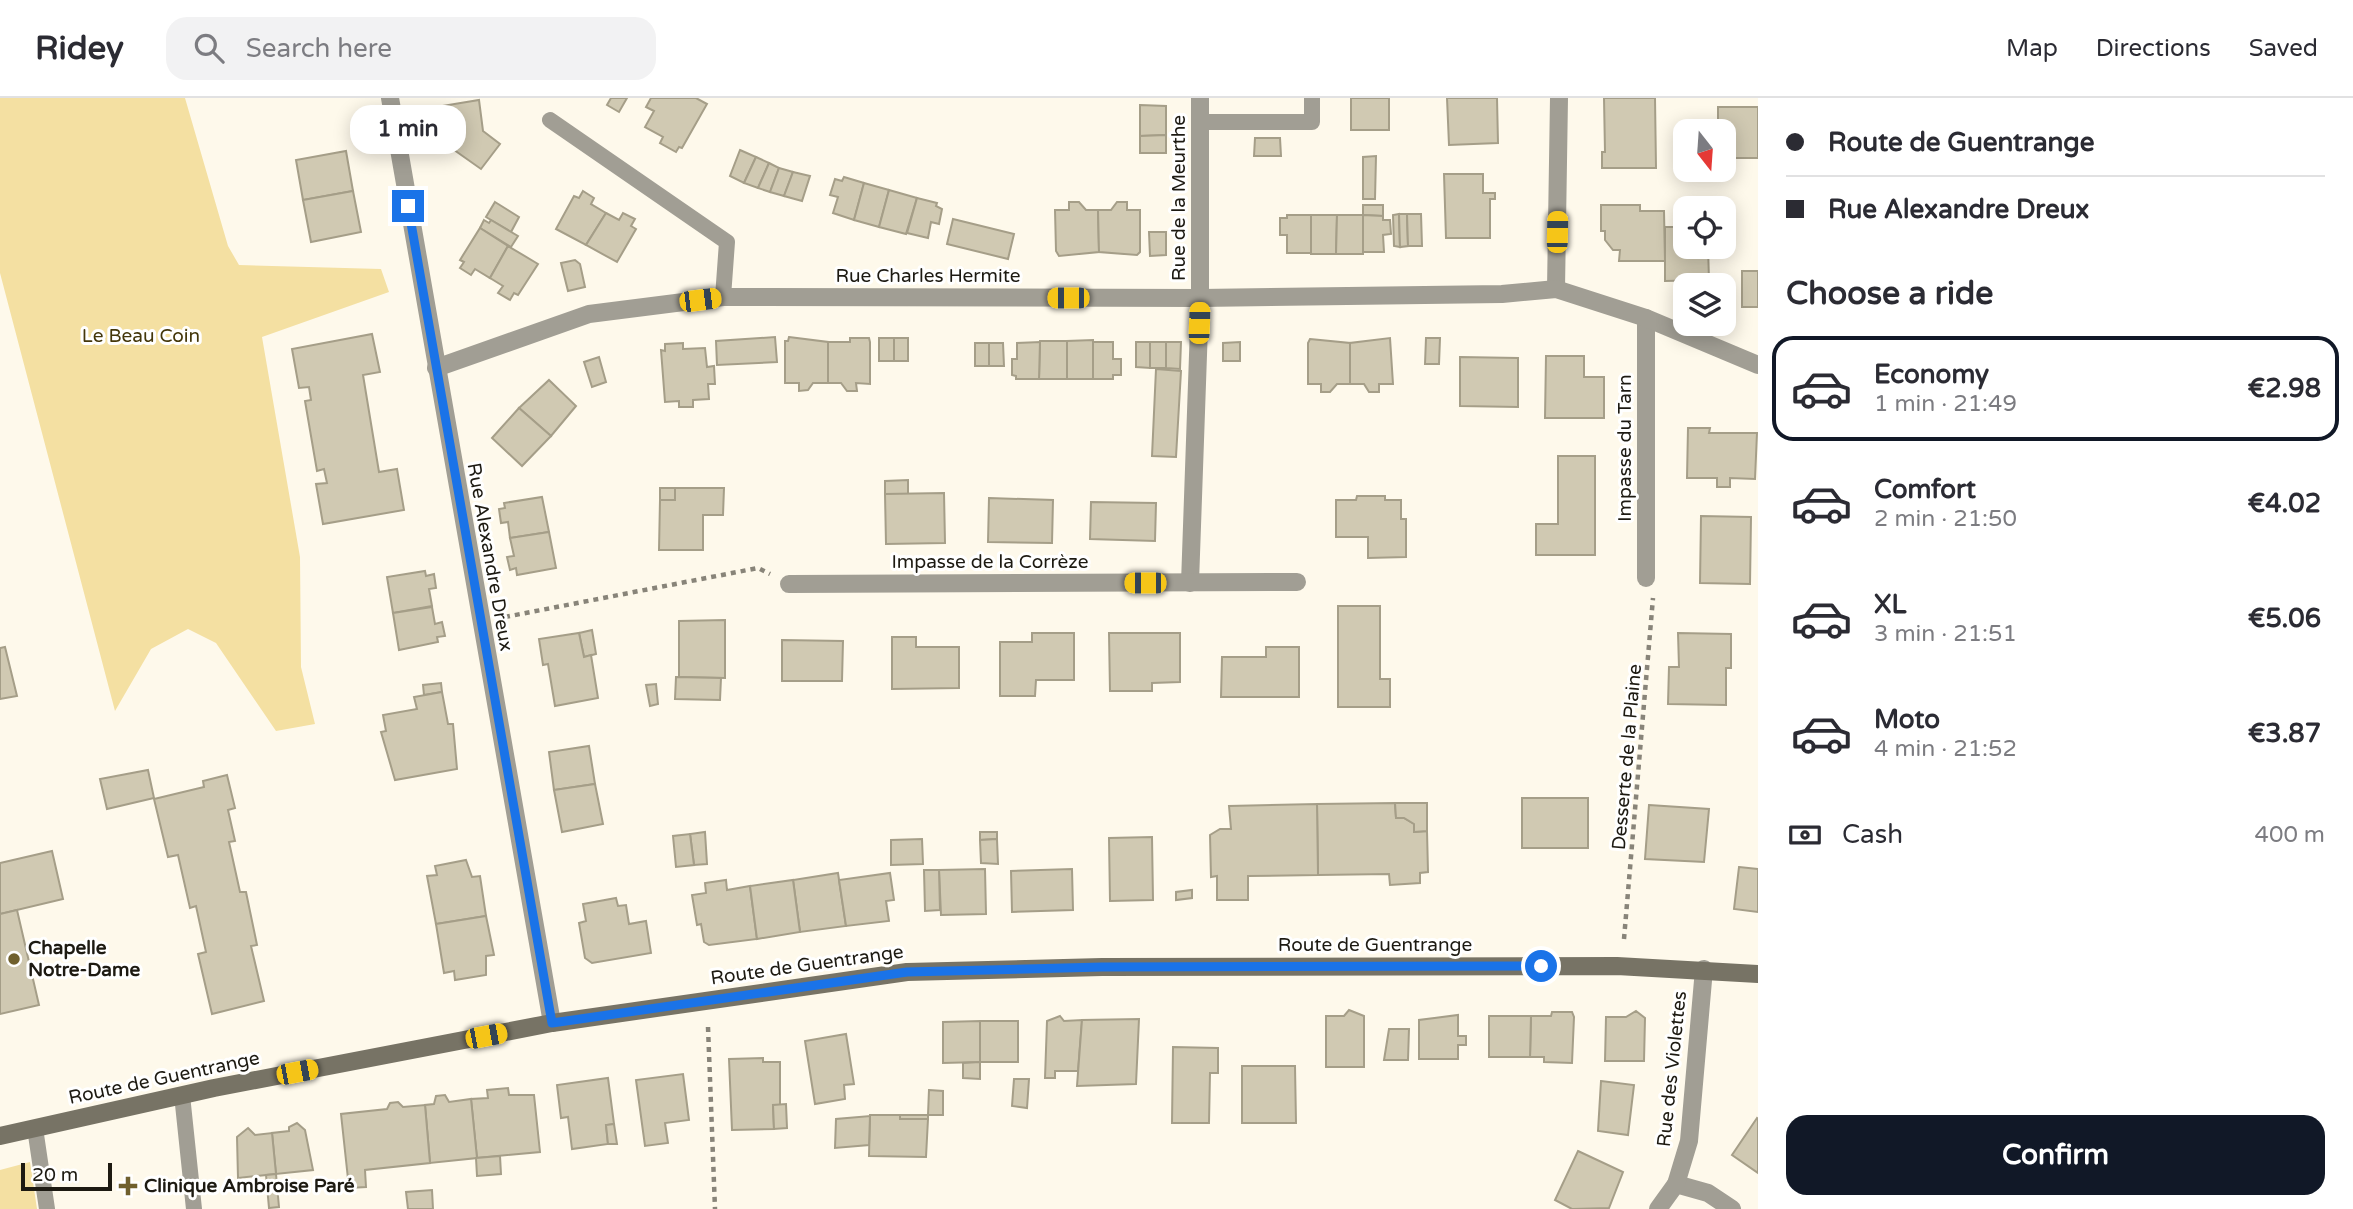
<!DOCTYPE html>
<meta charset="utf-8">
<style>
:root{--surface:#fff;--page:#f2f2f3;--text:#2b2b33;--muted:#7c7c81;--line:#e1e1e2;--accent:#111827}
body{margin:0;font-family:"Varela Round",sans-serif;background:var(--page);color:var(--text);height:100vh;display:flex;flex-direction:column;font-size:26px;white-space:nowrap}
*{box-sizing:border-box;margin:0}
p{font-size:23px;color:var(--muted)}
.icon{flex:none;width:38px;height:38px;fill:none;stroke:currentColor;stroke-width:2;stroke-linecap:round;stroke-linejoin:round}
.map{position:relative;flex:1;overflow:hidden}
.sheet{display:flex;flex-direction:column;background:var(--surface);width:595px}
.sheet>*{flex:none}
.guide{display:grid;align-content:center;height:154px;padding:0 28px;background:var(--surface)}
.needle{width:46px;rotate:163deg}
.tools{position:absolute;left:1673px;top:21px;display:grid;gap:14px}
.tools a{display:grid;place-items:center;width:63px;height:63px;border-radius:14px;background:var(--surface);box-shadow:0 4px 18px #0003;font-size:35px}
.scale{position:absolute;left:21px;bottom:18px;width:91px;box-sizing:border-box;padding-left:7px;border:4px solid #1d1a12;border-top:0;font-size:19px;line-height:24px;white-space:nowrap;color:#1d1a12;-webkit-text-stroke:5px #fff;paint-order:stroke}
.end{position:absolute;width:32px;height:32px;margin:-16px;border:9px solid #1a73e8;background:#fff;box-shadow:0 0 0 4px #fff}
.from{border-radius:50%}
.bubble{position:absolute;height:49px;border-radius:21px;background:var(--surface);box-shadow:0 4px 18px #0003;font-size:23px;font-weight:700;line-height:49px;text-align:center}
.car{position:absolute;width:21px;height:42px;margin:-21px -10px;border-radius:9px;box-shadow:0 0 5px 2px #0007;background:linear-gradient(#f5c518 24%,#345 0 40%,#f5c518 0 76%,#345 0 86%,#f5c518 0)}
.guide b{display:flex;align-items:center;gap:24px;height:66px;font-size:26px}
.guide b+b{border-top:2px solid var(--line)}
.guide i{width:18px;height:18px;background:var(--text)}
ul{padding:0;list-style:none}
li{display:flex;align-items:center;gap:21px;height:105px;margin:0 14px 10px;padding:0 14px;border:4px solid transparent;border-radius:21px}
li div{flex:1}
li b{display:block;font-size:26px}
li em{font-style:normal;font-weight:700}
li.selected{border-color:var(--accent)}
li>.icon{width:63px;height:63px;stroke-width:1.5}
h2{padding:0 28px;font-size:32px;line-height:84px}
.pay{display:flex;align-items:center;gap:18px;height:77px;padding:0 28px;font-size:26px}
.pay p{margin-inline-start:auto}
.primary-button{display:flex;gap:14px;margin-top:auto;padding:14px 28px}
.primary-button a{flex:1;height:80px;border-radius:21px;background:var(--accent);color:#fff;font-size:28px;font-weight:700;line-height:80px;text-align:center}
header{display:flex;align-items:center;gap:42px;box-sizing:border-box;height:98px;padding:0 35px;background:var(--surface);border-bottom:2px solid var(--line)}
header strong{font-size:33px}
nav{display:flex;gap:38px;margin-inline-start:auto;font-size:24px}
.search{width:490px;height:63px;background:var(--page);display:flex;align-items:center;gap:18px;box-sizing:border-box;padding:0 24px;border-radius:21px;color:var(--muted);font-size:26px}
main{display:flex;flex:1;min-height:0}
.map>svg:first-child{display:block}
.green{fill:#f4e0a2}
.building{fill:#d0c9b2;stroke:#a59e88;stroke-width:2}
.lines{fill:none;stroke-linecap:round;stroke-linejoin:round}
.path{stroke:#888479;stroke-width:4.5;stroke-dasharray:5 5;stroke-linecap:butt}
.lane{stroke:#a19e94;stroke-width:16}
.street{stroke:#a19e94;stroke-width:18}
.secondary{stroke:#777365;stroke-width:18}
.route{stroke:#1a73e8;stroke-width:9}
.poi-dot{fill:#6f5f2d;stroke:#fff;stroke-width:2.5}
.labels{text-anchor:middle;dominant-baseline:central;stroke-width:6;stroke-linejoin:round;paint-order:stroke}
.street-label{font-size:19px;fill:#1d1a12;stroke:#fff}
.park-label{font-size:19px;fill:#44370a;stroke:#fff}
.poi-label{font-size:19px;font-weight:bold;fill:#1d1a12;stroke:#fff;text-anchor:start}
</style>
<header>
<strong>Ridey</strong>
<div class="search"><svg class="icon" aria-label="search" viewBox="0 0 24 24"><circle cx="10" cy="10" r="6"/><path d="M15 15l6 6"/></svg>Search here</div>
<nav><a>Map</a><a>Directions</a><a>Saved</a></nav>
</header>
<main>
<div class="map">
<svg width="1758" height="1111" viewBox="0 0 1758 1111">
<rect width="100%" height="100%" fill="#fef9eb"/>
<!-- green -->
<g class="green">
<path d="M0,0H185L228,148L239,167L381,171L389,194L262,239L300,459L301,569L315,626L276,633L216,545L188,531L151,551L115,613L0,175Z"/>
<path d="M30,1064L37,1111H0V1072Z"/>
</g>
<!-- building -->
<g class="building">
<path d="M611,0H627L619,14L607,7Z"/>
<path d="M651,0H696L707,6L682,50L679,49L676,54L660,45L663,39L645,29L654,13L646,9Z"/>
<rect x="1351" y="0" width="38" height="32"/>
<path d="M1447,0H1497L1498,45L1449,47Z"/>
<path d="M1604,0H1655L1656,70H1602V54H1605Z"/>
<path d="M479,2L483,33L500,46L481,71L447,47H441L436,9Z"/>
<path d="M1140,7L1166,8V37L1140,38Z"/>
<path d="M1718,9H1758V60H1724V33H1718Z"/>
<path d="M1166,37V55H1140V38Z"/>
<path d="M1255,40H1280L1281,58H1254Z"/>
<path d="M740,52L756,59L744,85L730,78Z"/>
<path d="M346,53L353,93L303,102L296,62Z"/>
<path d="M1376,58L1375,101H1363V59Z"/>
<path d="M756,59L769,65L758,90L744,85Z"/>
<path d="M769,65L779,70L770,94L758,90Z"/>
<path d="M779,70L793,74L784,98L770,94Z"/>
<path d="M793,74L810,78L802,103L784,98Z"/>
<path d="M1444,76H1483V95H1495V101H1490V140H1446Z"/>
<path d="M844,79L864,85L854,122L833,115L838,99L830,97L835,81L842,83Z"/>
<path d="M864,85L889,92L879,129L854,122Z"/>
<path d="M889,92L917,100L906,136L879,129Z"/>
<path d="M353,93L361,134L311,144L303,102Z"/>
<path d="M583,93L594,100L591,106L606,115L586,147L556,131L574,98L579,100Z"/>
<path d="M917,100L937,105L936,108L942,111L939,126L931,124L928,140L907,135Z"/>
<path d="M495,104L519,119L511,134L486,119Z"/>
<path d="M1069,104H1079L1086,112H1098L1099,154L1059,158L1056,153L1055,112H1069Z"/>
<path d="M1117,104H1127V112H1140V154L1137,157L1099,154L1098,112H1111Z"/>
<path d="M1363,107H1383V118L1363,117Z"/>
<path d="M1601,107H1640V113H1664L1665,163H1619L1620,152H1613L1605,142V133H1601Z"/>
<path d="M606,115L619,122L623,115L635,121L631,128L636,131L617,164L586,147Z"/>
<path d="M1399,116L1400,149L1394,148L1393,117Z"/>
<path d="M1399,116H1407L1408,148L1400,149Z"/>
<path d="M1407,116H1421L1422,148H1408Z"/>
<path d="M1287,117H1311V155H1287V137H1280V120H1287Z"/>
<path d="M1311,117H1337L1336,156H1311Z"/>
<path d="M1337,117H1363V156H1336Z"/>
<path d="M1363,117L1383,118V122H1390L1391,136L1383,137L1384,154H1363Z"/>
<path d="M953,121L1014,136L1008,161L947,146Z"/>
<path d="M484,122L489,125L491,122L518,138L511,149L480,130Z"/>
<path d="M1665,129H1685V149H1708L1709,182L1665,183Z"/>
<path d="M480,130L508,148L490,180L475,171L471,177L460,170L464,164L460,162Z"/>
<path d="M1149,134H1166V157L1150,158Z"/>
<path d="M508,148L538,166L518,197L514,195L510,202L498,195L503,188L490,180Z"/>
<path d="M575,162L580,166L585,189L568,193L561,165Z"/>
<rect x="1742" y="173" width="16" height="36"/>
<path d="M372,236L380,274L363,277L379,374L397,371L404,412L323,426L316,386L327,385L324,371L317,373L305,303L311,302L309,289L299,290L292,251Z"/>
<path d="M775,239L777,264L717,267L716,243Z"/>
<path d="M789,239L828,244V285H813L808,292L799,293V285H785V243H788Z"/>
<path d="M850,240H869L870,244V286L856,285L857,293H847L841,285H828V244H850Z"/>
<rect x="879" y="240" width="15" height="23"/>
<rect x="894" y="240" width="14" height="23"/>
<path d="M1390,240L1393,286H1379V294H1369L1364,286H1350V245Z"/>
<path d="M1426,240H1440L1439,266H1425Z"/>
<path d="M1310,241L1350,245V286H1337L1330,294H1321V286H1308V245Z"/>
<path d="M1093,242V281H1067V243Z"/>
<path d="M1040,243H1067V281H1039Z"/>
<path d="M1040,244L1039,281H1016V278L1012,277V261H1017V245Z"/>
<path d="M1093,244H1113V261H1121V277H1113V281H1093Z"/>
<path d="M1136,244H1150V270L1136,269Z"/>
<rect x="1150" y="244" width="16" height="26"/>
<path d="M1166,244H1181L1180,271L1166,270Z"/>
<path d="M1240,244V263H1223V245Z"/>
<path d="M683,245V251L705,250L707,269L714,268L715,286H708L709,301L693,302V309H679V303L665,304L661,252L665,253V246Z"/>
<rect x="975" y="245" width="14" height="23"/>
<path d="M989,245H1003L1004,268H989Z"/>
<path d="M1546,258H1584V279H1604V320H1545Z"/>
<path d="M599,259L606,284L592,289L584,264Z"/>
<path d="M1460,259L1518,260V309L1460,308Z"/>
<path d="M1156,271L1181,273L1176,359L1152,358Z"/>
<path d="M549,282L576,308L551,338L519,310Z"/>
<path d="M519,310L551,338L522,368L492,340Z"/>
<path d="M1688,330H1710L1709,335H1757L1755,381L1730,380V389H1717V380H1687Z"/>
<path d="M1558,358H1595V457H1536V426H1558Z"/>
<path d="M908,382V396H885V383Z"/>
<rect x="660" y="390" width="15" height="12"/>
<path d="M675,390H724L723,417H703V452H659L660,402H675Z"/>
<path d="M944,395L945,445L886,446L885,396Z"/>
<path d="M1357,398H1385V402H1401V421H1406V459L1368,460V439H1336V402H1356Z"/>
<path d="M542,399L549,434L510,440L508,424L501,425L499,411L505,410L504,405Z"/>
<path d="M989,400L1053,402L1052,445L988,444Z"/>
<path d="M1091,404L1156,405L1155,443L1090,441Z"/>
<path d="M1701,418L1751,419L1750,486L1700,485Z"/>
<path d="M549,434L556,470L517,477L516,470L510,472L507,459L514,458L510,440Z"/>
<path d="M425,473L426,478L434,476L436,490L429,491L432,508L393,515L387,479Z"/>
<path d="M1338,508H1380V581H1390V609H1338Z"/>
<path d="M432,509L435,526L442,524L445,538L437,539L438,544L399,552L393,515Z"/>
<path d="M725,522V580L679,579V523Z"/>
<path d="M592,532L596,556L584,559L579,535Z"/>
<path d="M579,535L584,559L591,557L598,600L555,608L548,566L543,567L539,541Z"/>
<path d="M1032,535H1074V582H1036L1035,598H1000V544H1032Z"/>
<path d="M1109,535H1180V584L1152,585V593H1110Z"/>
<path d="M1678,535L1731,536V570H1726V607L1668,606L1669,569H1679Z"/>
<path d="M892,539H916V549H959V590L892,591Z"/>
<path d="M782,542L843,543L842,583H782Z"/>
<path d="M5,549L17,598L0,601V550Z"/>
<path d="M1266,549H1299V599H1221L1222,559H1266Z"/>
<path d="M676,579L721,580L720,602L675,601Z"/>
<path d="M441,585L442,594L424,597L423,587Z"/>
<path d="M656,586L658,606L650,608L646,587Z"/>
<path d="M442,594L448,626H453L457,671L395,682L381,634L386,633L383,617L417,611L414,599Z"/>
<path d="M589,648L595,686L554,692L549,654Z"/>
<path d="M148,672L154,700L107,711L100,681Z"/>
<path d="M227,677L235,710L228,712L235,743L229,744L240,794H246L257,847L251,848L264,903L212,916L198,856L206,854L196,808L190,810L178,757L168,759L154,701L204,689L203,683Z"/>
<path d="M595,686L603,726L562,734L554,692Z"/>
<rect x="1522" y="700" width="66" height="50"/>
<path d="M1395,705L1396,720H1404L1414,726V734L1427,733L1428,774L1420,775V785L1390,787L1389,776L1318,777L1317,706Z"/>
<path d="M1395,705H1427V733L1414,734V726L1404,720H1396Z"/>
<path d="M1317,706L1318,777L1248,778V802H1217V778L1211,779L1210,737L1220,731H1231L1229,708Z"/>
<path d="M1649,707L1709,711L1704,764L1645,761Z"/>
<path d="M705,734L707,766L694,767L690,736Z"/>
<path d="M980,734H997V741L980,742Z"/>
<path d="M690,736L694,767L676,769L673,738Z"/>
<path d="M1152,739L1153,802L1110,803L1109,740Z"/>
<path d="M922,741L923,766L891,767V742Z"/>
<path d="M997,741L998,766L981,765L980,742Z"/>
<path d="M52,753L63,801L0,816V765Z"/>
<path d="M466,762L472,779L480,778L486,818L436,826L427,778L437,777L435,768Z"/>
<path d="M1739,769L1758,771V814L1734,811Z"/>
<path d="M985,771L986,816L941,817L939,772Z"/>
<path d="M1072,771L1073,812L1012,814L1011,773Z"/>
<path d="M924,772H939L940,812L925,813Z"/>
<path d="M838,775L846,828L800,834L793,782Z"/>
<path d="M890,775L894,802L886,803L889,823L846,828L839,782Z"/>
<path d="M726,782L727,792L750,788L757,841L709,847L704,844L701,826L697,827L692,797L706,795L705,785Z"/>
<path d="M793,782L800,834L757,841L750,788Z"/>
<path d="M1192,792V800L1176,802V794Z"/>
<path d="M616,800L618,808L626,807L629,826L646,823L651,855L592,865L585,860L579,825L586,823L583,806Z"/>
<path d="M17,812L39,907L0,916V816Z"/>
<path d="M486,818L494,857L486,858V877L455,882L454,873L444,875L436,826Z"/>
<path d="M1349,912L1364,918V969H1326V918H1344Z"/>
<path d="M1636,913L1645,920L1644,963H1605L1606,919H1626Z"/>
<path d="M1552,914H1572L1574,919L1572,965L1544,964V959H1530L1531,918H1551Z"/>
<path d="M1458,917V938H1466V947H1458V961H1419V922Z"/>
<path d="M1060,918L1064,923L1082,922L1078,973H1055V980H1045L1047,923Z"/>
<path d="M1489,918H1531L1530,959H1489Z"/>
<path d="M1139,921L1136,986L1077,988L1082,922Z"/>
<rect x="980" y="923" width="38" height="41"/>
<path d="M980,923V964L943,965V924Z"/>
<path d="M1389,931H1409L1408,962H1384Z"/>
<path d="M846,936L854,986L844,987L845,1001L815,1006L805,943Z"/>
<path d="M1173,949L1218,950V975H1210L1209,1025H1172Z"/>
<path d="M763,960V964H780V1007H773L774,1031L732,1032L729,961Z"/>
<path d="M980,964V981L963,980V965Z"/>
<path d="M1242,968H1295L1296,1025H1242Z"/>
<path d="M683,976L689,1022L665,1025L668,1045L645,1048L636,982Z"/>
<path d="M608,980L614,1026L606,1027L608,1046L572,1051L568,1019L561,1020L557,987Z"/>
<path d="M1014,981H1029L1027,1010L1012,1008Z"/>
<path d="M1601,983L1634,987L1628,1037L1598,1033Z"/>
<path d="M508,990L509,997H534L540,1054L477,1060L471,1001L488,1000L487,992Z"/>
<path d="M929,992L943,993V1017H928Z"/>
<path d="M445,997L449,1004L471,1001L477,1060L430,1065L425,1007L434,1006L436,998Z"/>
<path d="M398,1004L403,1009L425,1007L430,1065L365,1072L366,1089L349,1090L341,1016L387,1011L390,1005Z"/>
<path d="M786,1006L787,1030L774,1031L773,1007Z"/>
<path d="M870,1017H900V1021H928L926,1059L869,1058Z"/>
<rect x="900" y="1017" width="28" height="4"/>
<path d="M870,1018L869,1047L835,1050L836,1021Z"/>
<path d="M1757,1020L1758,1021V1075L1732,1057Z"/>
<path d="M297,1025L305,1032L313,1072L276,1076L272,1035L289,1033V1029Z"/>
<path d="M614,1026L617,1046H608L606,1027Z"/>
<path d="M248,1030L255,1037L272,1035L276,1076L238,1080L237,1039Z"/>
<path d="M1578,1053L1623,1074L1609,1110L1572,1111L1555,1102Z"/>
<path d="M500,1058L501,1076L477,1078L476,1060Z"/>
<path d="M276,1076L279,1109L269,1110L266,1077Z"/>
<path d="M432,1092L433,1111H408L406,1094Z"/>
</g>
<g class="lines">
<!-- path -->
<g class="path">
<path d="M505,519L758,470L770,476"/>
<path d="M1624,841L1653,500"/>
<path d="M708,929L715,1111"/>
</g>
<!-- lane -->
<g class="lane">
<path d="M550,22L727,144L723,199"/>
<path d="M1200,24H1312V0"/>
<path d="M182,997L194,1111"/>
<path d="M35,1030L47,1111"/>
</g>
<!-- street -->
<g class="street">
<path d="M390,0L552,925"/>
<path d="M1556,191L1559,0"/>
<path d="M1646,220V480"/>
<path d="M436,270L589,216L723,199L1200,200L1502,196L1556,191L1646,220L1758,267"/>
<path d="M1190,485L1200,200V0"/>
<path d="M789,486L1297,484"/>
<path d="M1676,1086L1708,1095L1732,1111"/>
<path d="M1658,1111L1676,1086L1689,1043L1704,871"/>
</g>
<!-- secondary -->
<path class="secondary" d="M0,1038L214,990L552,925L907,874L1102,869L1617,868L1758,876"/>
</g>
<g class="lines">
<!-- route -->
<path class="route" d="M408,108L552,925L907,874L1102,869L1541,868"/>
</g>
<!-- markers -->
<g class="poi-dot">
<circle cx="14" cy="861" r="7"/>
<path d="M124.5 1077.5h7v7h7v7h-7v7h-7v-7h-7v-7h7z"/>
</g>
<g class="labels">
<!-- street labels -->
<g class="street-label">
<text transform="translate(1179 100) rotate(-90)">Rue de la Meurthe</text>
<text x="928" y="178">Rue Charles Hermite</text>
<text transform="translate(1625 350) rotate(-90)">Impasse du Tarn</text>
<text transform="translate(490 459) rotate(80)">Rue Alexandre Dreux</text>
<text x="990" y="464">Impasse de la Corrèze</text>
<text transform="translate(1627 659) rotate(-85)">Desserte de la Plaine</text>
<text x="1375" y="847">Route de Guentrange</text>
<text transform="translate(807 867) rotate(-8)">Route de Guentrange</text>
<text transform="translate(1672 971) rotate(-84)">Rue des Violettes</text>
<text transform="translate(164 980) rotate(-12)">Route de Guentrange</text>
</g>
<!-- park labels -->
<g class="park-label">
<text x="141" y="238">Le Beau Coin</text>
</g>
<!-- poi labels -->
<g class="poi-label">
<text x="28" y="850">Chapelle<tspan x="28" dy="22">Notre-Dame</tspan></text>
<text x="144" y="1088">Clinique Ambroise Paré</text>
</g>
</g>
</svg>
<div class="tools">
<a><svg class="needle" viewBox="-14 -14 28 28"><path d="M0-13l5 13h-10z" fill="#e53935"/><path d="M0 13l5-13h-10z" fill="#7c7c81"/></svg></a>
<a><svg class="icon" aria-label="locate" viewBox="0 0 24 24"><circle cx="12" cy="12" r="6"/><path d="M12 2v4M12 18v4M2 12h4M18 12h4"/></svg></a>
<a><svg class="icon" aria-label="layers" viewBox="0 0 24 24"><path d="M12 4l9 5-9 5-9-5zM3 14l9 5 9-5"/></svg></a>
</div>
<div class="scale">20 m</div>
<i class="end from" style="left:1541px;top:868px"></i>
<i class="end" style="left:408px;top:108px"></i>
<div class="bubble" style="left:350px;top:7px;width:116px">1 min</div>
<i class="car" style="left:1557px;top:134px;rotate:1deg"></i>
<i class="car" style="left:1068px;top:200px;rotate:270deg"></i>
<i class="car" style="left:700px;top:202px;rotate:83deg"></i>
<i class="car" style="left:1199px;top:225px;rotate:2deg"></i>
<i class="car" style="left:1145px;top:485px;rotate:270deg"></i>
<i class="car" style="left:486px;top:938px;rotate:79deg"></i>
<i class="car" style="left:297px;top:974px;rotate:79deg"></i>
</div>
<section class="sheet">
<div class="guide">
<b><i class="from"></i>Route de Guentrange</b>
<b><i></i>Rue Alexandre Dreux</b>
</div>
<h2>Choose a ride</h2>
<ul>
<li class="selected"><svg class="icon" aria-label="car" viewBox="0 0 24 24"><path d="M5 17H2v-5l4-1 3-4h7l3 4 3 1v5h-3M9 17h6M6 11h13"/><circle cx="7" cy="17" r="2"/><circle cx="17" cy="17" r="2"/></svg><div><b>Economy</b><p>1 min · 21:49</p></div><em>€2.98</em></li>
<li><svg class="icon" aria-label="car" viewBox="0 0 24 24"><path d="M5 17H2v-5l4-1 3-4h7l3 4 3 1v5h-3M9 17h6M6 11h13"/><circle cx="7" cy="17" r="2"/><circle cx="17" cy="17" r="2"/></svg><div><b>Comfort</b><p>2 min · 21:50</p></div><em>€4.02</em></li>
<li><svg class="icon" aria-label="car" viewBox="0 0 24 24"><path d="M5 17H2v-5l4-1 3-4h7l3 4 3 1v5h-3M9 17h6M6 11h13"/><circle cx="7" cy="17" r="2"/><circle cx="17" cy="17" r="2"/></svg><div><b>XL</b><p>3 min · 21:51</p></div><em>€5.06</em></li>
<li><svg class="icon" aria-label="car" viewBox="0 0 24 24"><path d="M5 17H2v-5l4-1 3-4h7l3 4 3 1v5h-3M9 17h6M6 11h13"/><circle cx="7" cy="17" r="2"/><circle cx="17" cy="17" r="2"/></svg><div><b>Moto</b><p>4 min · 21:52</p></div><em>€3.87</em></li>
</ul>
<div class="pay"><svg class="icon" aria-label="cash" viewBox="0 0 24 24"><path d="M3 7h18v10H3z"/><circle cx="12" cy="12" r="2"/></svg>Cash<p>400 m</p></div>
<div class="primary-button"><a>Confirm</a></div>
</section>
</main>
